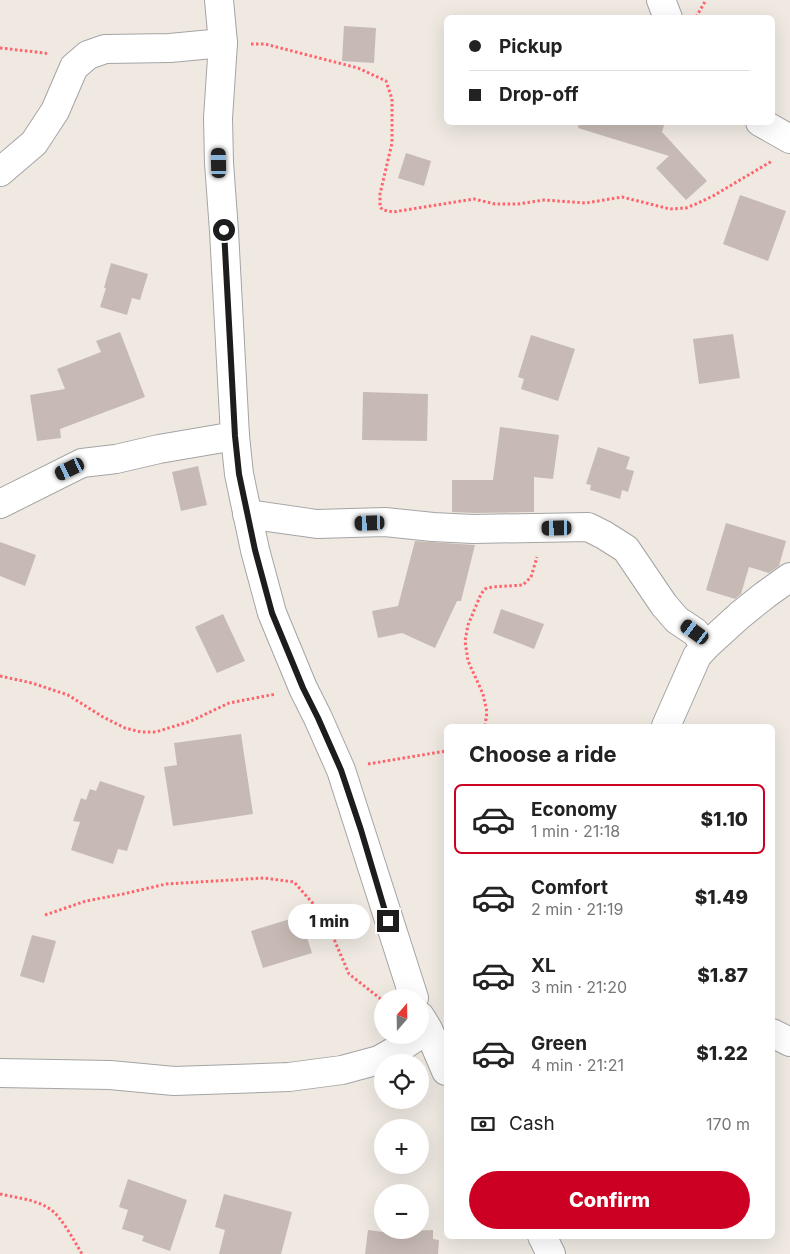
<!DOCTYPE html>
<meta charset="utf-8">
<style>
:root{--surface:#fff;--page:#f2f2f2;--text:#222;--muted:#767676;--line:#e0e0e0;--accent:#cb0022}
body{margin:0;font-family:Inter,sans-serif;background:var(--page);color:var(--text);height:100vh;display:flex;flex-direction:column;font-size:19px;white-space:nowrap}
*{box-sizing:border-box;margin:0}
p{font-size:16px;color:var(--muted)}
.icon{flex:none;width:28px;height:28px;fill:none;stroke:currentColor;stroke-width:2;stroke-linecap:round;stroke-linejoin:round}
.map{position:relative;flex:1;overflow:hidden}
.drawer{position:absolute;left:444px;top:724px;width:331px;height:515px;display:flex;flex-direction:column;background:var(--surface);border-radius:8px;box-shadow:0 5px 20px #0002}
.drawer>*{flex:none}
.banner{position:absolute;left:444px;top:15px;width:331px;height:110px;border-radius:8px;box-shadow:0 5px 20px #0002;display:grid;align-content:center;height:110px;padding:0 25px;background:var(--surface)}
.needle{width:32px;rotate:20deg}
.buttons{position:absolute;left:374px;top:989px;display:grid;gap:10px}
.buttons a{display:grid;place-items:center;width:55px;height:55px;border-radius:50%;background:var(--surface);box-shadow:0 5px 20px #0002;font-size:25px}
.end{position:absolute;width:22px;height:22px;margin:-11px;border:6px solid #1d1d1d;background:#fff;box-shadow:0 0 0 2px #fff}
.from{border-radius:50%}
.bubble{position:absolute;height:35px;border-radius:18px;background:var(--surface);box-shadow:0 5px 20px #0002;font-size:16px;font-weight:800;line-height:35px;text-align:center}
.car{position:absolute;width:15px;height:30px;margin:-15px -8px;border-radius:6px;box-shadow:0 0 4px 1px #0007;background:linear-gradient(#222 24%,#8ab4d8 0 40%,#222 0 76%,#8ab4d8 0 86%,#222 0)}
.banner b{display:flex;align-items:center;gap:18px;height:48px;font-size:19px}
.banner b+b{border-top:1px solid var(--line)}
.banner i{width:12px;height:12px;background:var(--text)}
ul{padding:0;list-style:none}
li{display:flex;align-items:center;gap:15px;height:70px;margin:0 10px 8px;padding:0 15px;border:2px solid transparent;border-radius:8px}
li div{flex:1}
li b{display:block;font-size:19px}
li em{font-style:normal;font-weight:800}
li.selected{border-color:var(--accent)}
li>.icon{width:45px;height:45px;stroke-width:1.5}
h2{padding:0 25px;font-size:22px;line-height:60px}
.pay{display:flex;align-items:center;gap:12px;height:55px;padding:0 25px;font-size:19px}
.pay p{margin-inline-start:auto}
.action{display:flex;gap:10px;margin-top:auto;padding:10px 25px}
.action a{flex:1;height:58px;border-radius:30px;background:var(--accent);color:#fff;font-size:20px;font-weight:800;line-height:58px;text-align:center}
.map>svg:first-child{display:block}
.building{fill:#c7bab5}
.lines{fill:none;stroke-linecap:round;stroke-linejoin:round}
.minor-casing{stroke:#a4a4a4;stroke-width:30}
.path{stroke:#ff646d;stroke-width:3;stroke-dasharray:2.5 2.5;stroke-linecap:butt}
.minor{stroke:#fff;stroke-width:28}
.route{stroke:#1d1d1d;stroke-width:6}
</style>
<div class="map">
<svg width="790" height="1254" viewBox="0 0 790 1254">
<rect width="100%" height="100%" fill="#efe9e2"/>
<!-- building -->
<g class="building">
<path d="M344,26L376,28L374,63L342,61Z"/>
<path d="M579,122H665L662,132L707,181L686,200L656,168L669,156L578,128Z"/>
<path d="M406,153L431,161L424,186L398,178Z"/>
<path d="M740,195L786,211L768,261L723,244Z"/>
<path d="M111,263L148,274L140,300L132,298L127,315L100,307L106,288H104Z"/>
<path d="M120,332L145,397L60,429L61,438L37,441L30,395L65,389L57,369L101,352L96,341Z"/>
<path d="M733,334L740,378L699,384L693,339Z"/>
<path d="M531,335L575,349L558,401L521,389L524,379L518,377Z"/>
<path d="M363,392L428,394L427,441L362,440Z"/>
<path d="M500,427L559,435L553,479L534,477V512L473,513L452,512V480H493Z"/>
<path d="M598,447L630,457L626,469L634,471L628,492L622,490L620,499L590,490L591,485L586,484Z"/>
<path d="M198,466L207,505L181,511L172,472Z"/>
<path d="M726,523L786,541L779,566L769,573L749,567L741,594L735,599L706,590Z"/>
<path d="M415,541L475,545L461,601H457L435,648L402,633L378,638L372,611L398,606Z"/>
<path d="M0,542L36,555L25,586L0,576Z"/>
<path d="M501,609L544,624L534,649L493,633Z"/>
<path d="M223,614L245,661L217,673L195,627Z"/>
<path d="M241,734L253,814L173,826L164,767L177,765L174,743Z"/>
<path d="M100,781L145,796L127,851L118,849L113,864L71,850L80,822L73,821L81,798L86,800L90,789L96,791Z"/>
<path d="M300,916L312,953L263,968L251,931Z"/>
<path d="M32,935L56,941L44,983L20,976Z"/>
<path d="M128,1179L187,1200L170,1251L142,1241L144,1236L122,1229L128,1210L119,1207Z"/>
<path d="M224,1194L292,1212L281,1254H219L225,1230L215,1227Z"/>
<path d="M368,1230L406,1235V1231L433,1230V1239L439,1240L438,1254H365Z"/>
</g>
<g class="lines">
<defs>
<g id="minor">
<path d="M219,0L223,43L218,118L219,163L224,231L235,436L239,474L255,550L272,613L303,688L318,718L341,770L414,998"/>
<path d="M661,0L668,18"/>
<path d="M760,122L790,139"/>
<path d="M0,172L34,143L55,111L74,67L88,55L105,49L170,48L223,43"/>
<path d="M0,504L82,463L116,459L159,449L235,436"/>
<path d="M247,514L317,524L385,522L433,527L473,529L588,527L604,535L626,549L664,605L677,620L695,632L706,646"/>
<path d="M666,726L697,656L706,646L740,615L765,595L790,577"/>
<path d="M420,1016L428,1029L446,1071"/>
<path d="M772,1033L790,1042"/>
<path d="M0,1073L110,1075L174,1081L289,1077L342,1070L379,1060L398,1049L419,1035"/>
<path d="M542,1236L551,1254"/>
</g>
</defs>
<!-- minor casing -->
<use href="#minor" class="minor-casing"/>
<!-- path -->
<g class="path">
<path d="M696,17L706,0"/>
<path d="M251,44H265L358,68L386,81L392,99V143L380,194V207L383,210L393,212L474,199L495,204H518L544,200L586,203L622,197L670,209L686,208L696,204L713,196L772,161"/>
<path d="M0,48L45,53L49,55"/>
<path d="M0,676L32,683L68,695L103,717L125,728L141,732H156L191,721L229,703L276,694"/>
<path d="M485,726L487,712L483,694L468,661L465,641L468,625L481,594L485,589L492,587L523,585L531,577L537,557"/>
<path d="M368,764L446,751"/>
<path d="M45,915L86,901L123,894L166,884L264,878L294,882L324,916L349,974L382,1000"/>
<path d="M0,1194C17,1198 35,1199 50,1209C61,1216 75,1242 82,1254"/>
</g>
<!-- minor -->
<use href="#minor" class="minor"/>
</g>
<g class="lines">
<!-- route -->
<path class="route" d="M224,230L235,436L239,474L255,550L272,613L303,688L318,718L341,770L361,830L388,921"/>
</g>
</svg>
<div class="buttons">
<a><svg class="needle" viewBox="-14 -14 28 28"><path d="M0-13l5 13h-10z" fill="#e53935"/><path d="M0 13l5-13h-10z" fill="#767676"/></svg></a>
<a><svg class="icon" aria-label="locate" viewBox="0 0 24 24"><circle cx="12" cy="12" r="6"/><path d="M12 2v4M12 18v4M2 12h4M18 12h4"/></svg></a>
<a>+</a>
<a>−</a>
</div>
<i class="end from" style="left:224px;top:230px"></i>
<i class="end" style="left:388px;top:921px"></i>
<div class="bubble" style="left:288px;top:904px;width:82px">1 min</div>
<i class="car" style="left:219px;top:163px;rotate:359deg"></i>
<i class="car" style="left:70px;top:469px;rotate:244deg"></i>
<i class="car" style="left:370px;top:523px;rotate:268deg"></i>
<i class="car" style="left:557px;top:528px;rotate:269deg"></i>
<i class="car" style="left:695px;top:632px;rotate:306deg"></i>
<div class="banner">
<b><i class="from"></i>Pickup</b>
<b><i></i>Drop-off</b>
</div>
<section class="drawer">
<h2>Choose a ride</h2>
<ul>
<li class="selected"><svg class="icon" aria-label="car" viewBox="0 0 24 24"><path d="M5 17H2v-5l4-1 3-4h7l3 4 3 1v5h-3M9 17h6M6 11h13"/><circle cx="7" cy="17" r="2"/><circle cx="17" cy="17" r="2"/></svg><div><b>Economy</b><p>1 min · 21:18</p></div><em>$1.10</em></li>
<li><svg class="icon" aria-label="car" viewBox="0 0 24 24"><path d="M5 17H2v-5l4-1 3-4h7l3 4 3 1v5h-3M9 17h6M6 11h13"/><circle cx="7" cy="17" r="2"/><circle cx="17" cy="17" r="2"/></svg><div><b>Comfort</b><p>2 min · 21:19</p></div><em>$1.49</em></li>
<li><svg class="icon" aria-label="car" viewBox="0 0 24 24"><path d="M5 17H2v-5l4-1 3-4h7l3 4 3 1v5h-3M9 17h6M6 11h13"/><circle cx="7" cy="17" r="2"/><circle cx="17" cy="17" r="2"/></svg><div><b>XL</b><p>3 min · 21:20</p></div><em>$1.87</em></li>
<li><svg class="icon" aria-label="car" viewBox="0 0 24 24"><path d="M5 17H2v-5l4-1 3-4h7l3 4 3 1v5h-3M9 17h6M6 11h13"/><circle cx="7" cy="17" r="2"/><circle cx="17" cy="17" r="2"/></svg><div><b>Green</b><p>4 min · 21:21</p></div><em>$1.22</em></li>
</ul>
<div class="pay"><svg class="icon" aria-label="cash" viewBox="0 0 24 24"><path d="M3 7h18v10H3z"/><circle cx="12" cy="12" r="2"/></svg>Cash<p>170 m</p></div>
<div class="action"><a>Confirm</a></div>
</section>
</div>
